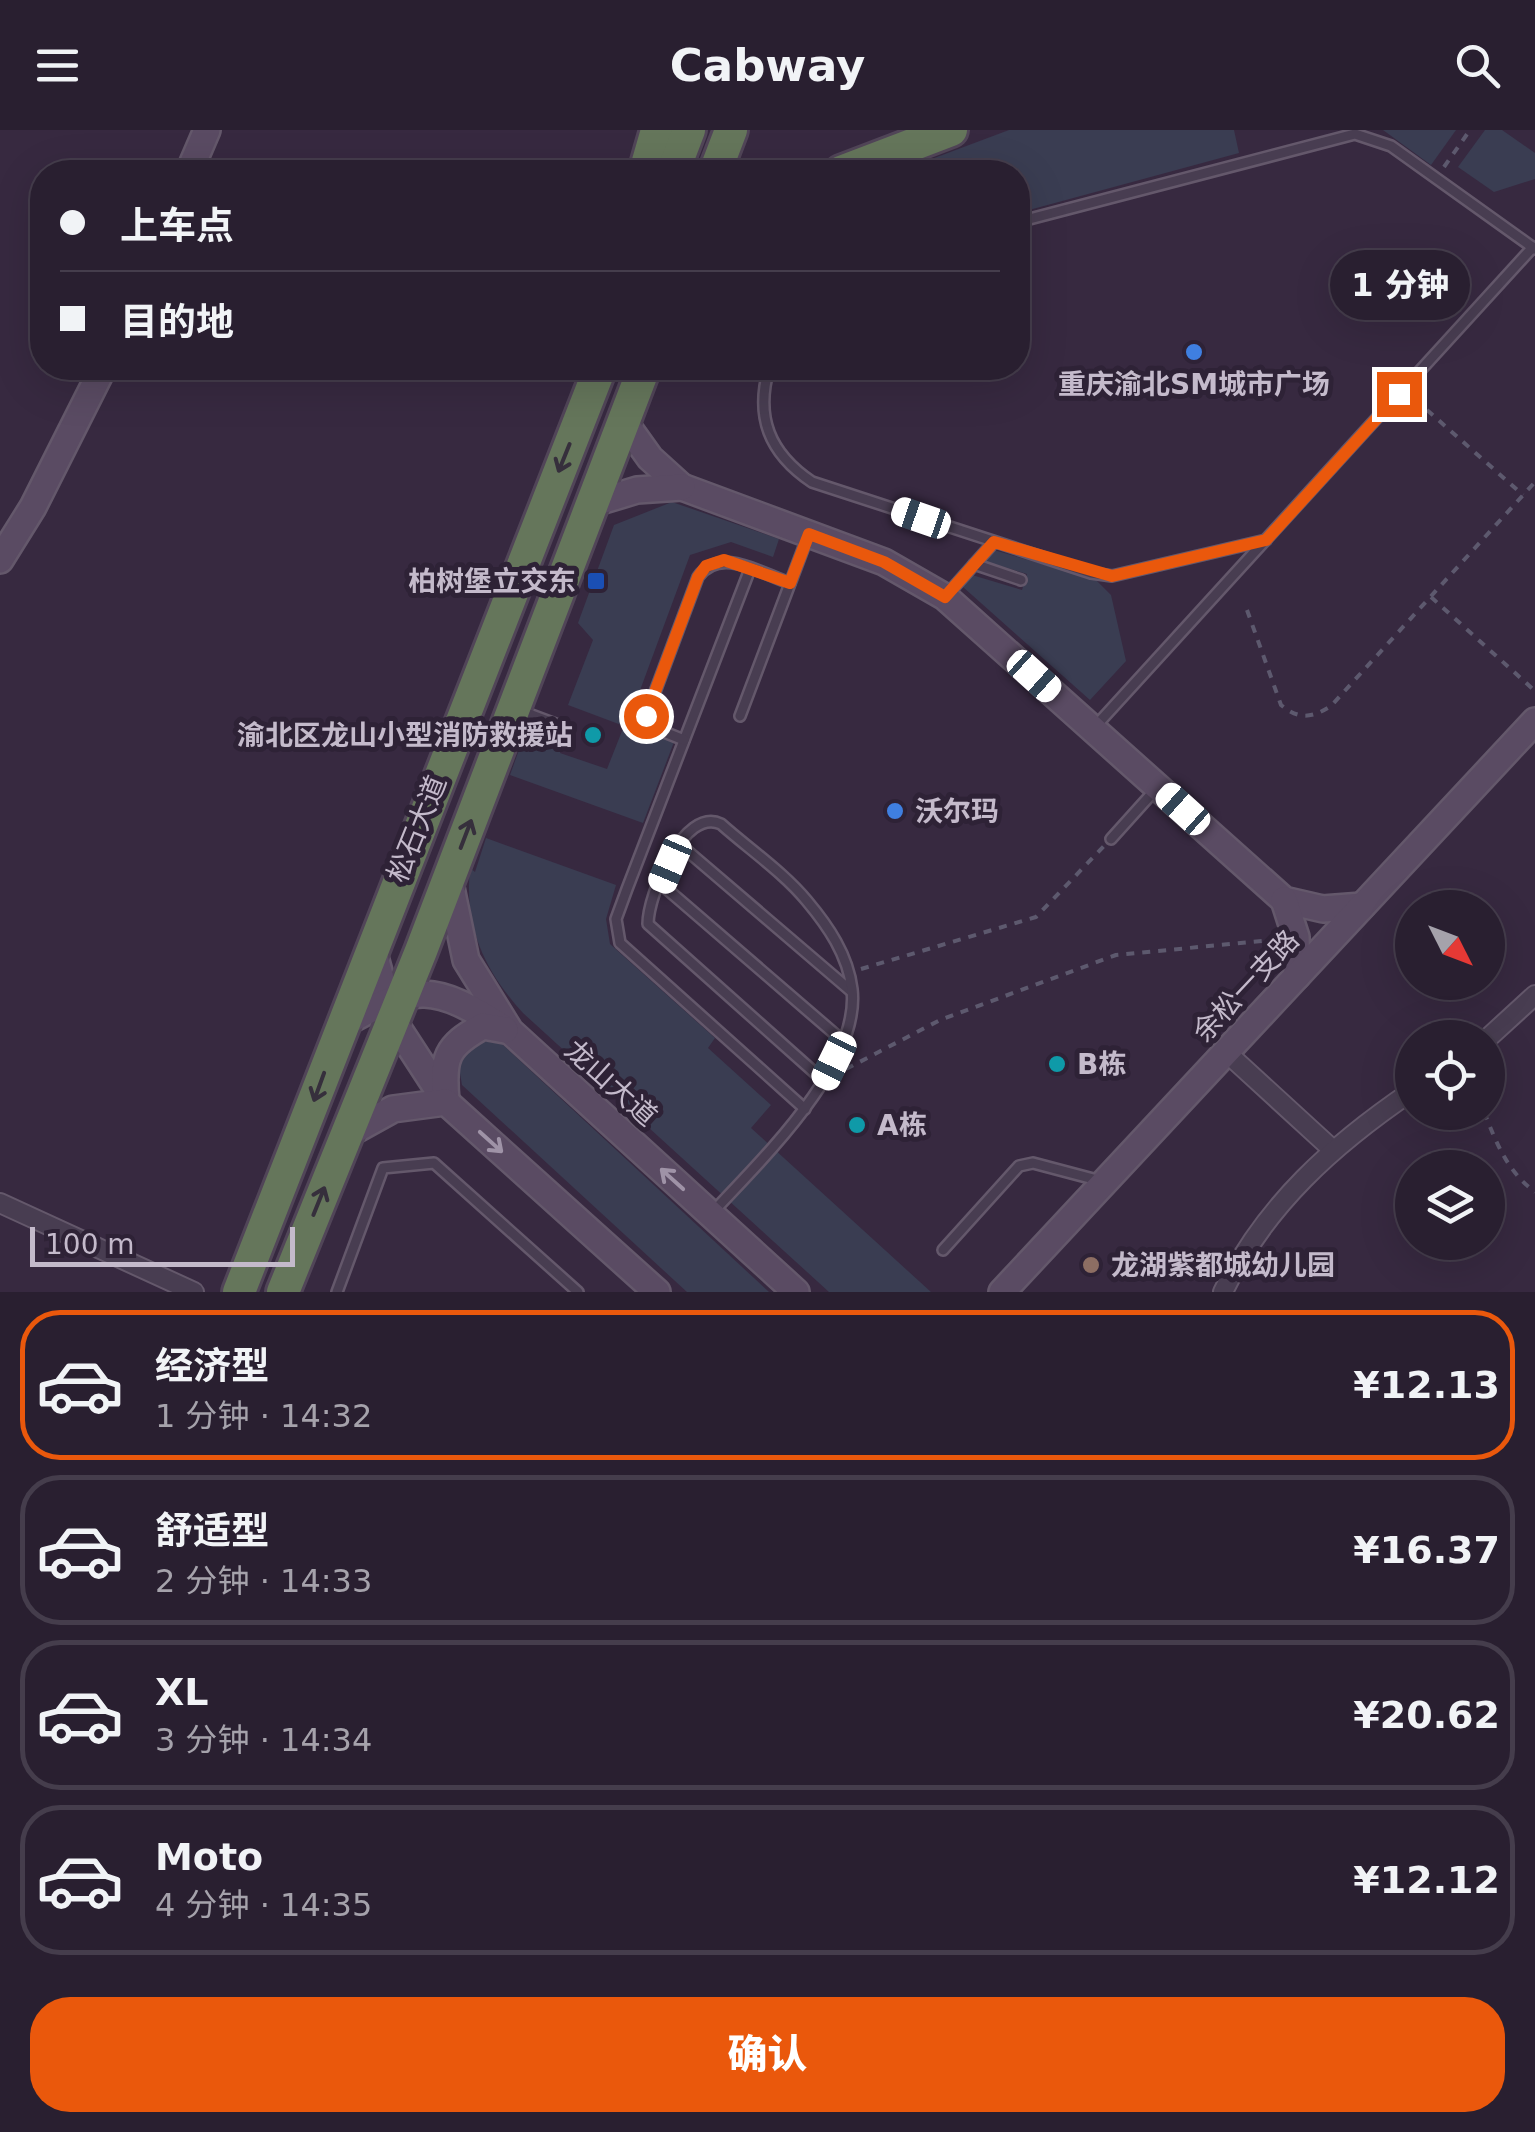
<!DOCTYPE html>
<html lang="zh">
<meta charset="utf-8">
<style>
:root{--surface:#291f30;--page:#312738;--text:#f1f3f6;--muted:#a5a2ab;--line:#453d4c;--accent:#ea580c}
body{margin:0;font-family:"DejaVu Sans","Noto Sans SC",sans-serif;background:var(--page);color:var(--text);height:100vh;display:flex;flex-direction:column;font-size:38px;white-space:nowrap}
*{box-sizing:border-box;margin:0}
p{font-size:32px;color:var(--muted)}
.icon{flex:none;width:55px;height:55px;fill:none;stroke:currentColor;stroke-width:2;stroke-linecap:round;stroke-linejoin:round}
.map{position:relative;height:1162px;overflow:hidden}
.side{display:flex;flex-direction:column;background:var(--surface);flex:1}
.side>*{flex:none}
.hud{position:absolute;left:30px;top:30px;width:1000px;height:220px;border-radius:40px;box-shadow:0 10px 40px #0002,0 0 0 2px var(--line);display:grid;align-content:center;height:220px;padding:0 30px;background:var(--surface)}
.needle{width:65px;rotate:132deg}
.tools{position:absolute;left:1395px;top:760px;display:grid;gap:20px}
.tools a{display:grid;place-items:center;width:110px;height:110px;border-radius:50%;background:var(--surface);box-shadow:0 10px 40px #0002,0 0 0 2px var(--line);font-size:50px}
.scale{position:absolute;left:30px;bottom:25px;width:265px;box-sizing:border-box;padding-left:10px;border:5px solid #c4bacb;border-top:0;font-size:28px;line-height:35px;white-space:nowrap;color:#c4bacb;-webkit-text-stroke:8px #2e2236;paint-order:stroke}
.end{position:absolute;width:45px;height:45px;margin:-22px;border:12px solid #ea580c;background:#fff;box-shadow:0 0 0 5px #fff}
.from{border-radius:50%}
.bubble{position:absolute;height:70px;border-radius:35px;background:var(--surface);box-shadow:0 10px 40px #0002,0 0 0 2px var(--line);font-size:32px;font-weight:800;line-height:70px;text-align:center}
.car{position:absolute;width:30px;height:60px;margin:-30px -15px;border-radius:12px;box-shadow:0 0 8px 2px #0007;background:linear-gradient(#fff 24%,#345 0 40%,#fff 0 76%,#345 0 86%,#fff 0)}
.hud b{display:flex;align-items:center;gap:35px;height:95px;font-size:38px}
.hud b+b{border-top:2px solid var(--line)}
.hud i{width:25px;height:25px;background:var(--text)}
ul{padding:18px 0 0;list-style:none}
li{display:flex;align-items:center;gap:30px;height:150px;margin:0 20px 15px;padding:0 10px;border:5px solid var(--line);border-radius:40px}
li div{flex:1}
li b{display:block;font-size:38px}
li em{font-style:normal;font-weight:800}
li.selected{border-color:var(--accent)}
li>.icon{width:90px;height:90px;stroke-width:1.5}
.button{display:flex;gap:20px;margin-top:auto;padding:20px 30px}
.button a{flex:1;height:115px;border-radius:40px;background:var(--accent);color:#fff;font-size:40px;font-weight:800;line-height:115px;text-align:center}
header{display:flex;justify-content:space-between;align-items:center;height:130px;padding:0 30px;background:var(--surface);font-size:45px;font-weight:800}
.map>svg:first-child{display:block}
.green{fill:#3a3d52}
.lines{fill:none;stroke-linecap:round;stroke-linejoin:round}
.lane-casing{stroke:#64586b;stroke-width:14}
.street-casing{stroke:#64586b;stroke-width:22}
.secondary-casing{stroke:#64586b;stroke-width:30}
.highway-casing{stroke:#514558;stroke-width:38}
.path{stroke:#5d596e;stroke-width:4;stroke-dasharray:8 8;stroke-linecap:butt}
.lane{stroke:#483d51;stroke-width:9}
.street{stroke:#483d51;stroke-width:18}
.secondary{stroke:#5a4b63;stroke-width:25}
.highway{stroke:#65765b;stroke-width:32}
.oneway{stroke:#362f3c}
.oneway2{stroke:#9f93a7}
.route{stroke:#ea580c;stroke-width:12}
.shop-dot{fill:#3f7fe0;stroke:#2e2236;stroke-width:4}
.transit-dot{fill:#1a4fb4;stroke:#2e2236;stroke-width:4}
.culture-dot{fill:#0f9aa8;stroke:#2e2236;stroke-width:4}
.education-dot{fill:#8d6e63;stroke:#2e2236;stroke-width:4}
.labels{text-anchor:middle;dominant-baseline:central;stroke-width:10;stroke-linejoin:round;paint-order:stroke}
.poi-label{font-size:28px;font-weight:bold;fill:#c4bacb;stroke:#2e2236;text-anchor:start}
.street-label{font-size:28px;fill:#c4bacb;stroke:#2e2236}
</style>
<header><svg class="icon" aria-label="menu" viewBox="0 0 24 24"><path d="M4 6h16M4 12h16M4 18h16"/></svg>Cabway<svg class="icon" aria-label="search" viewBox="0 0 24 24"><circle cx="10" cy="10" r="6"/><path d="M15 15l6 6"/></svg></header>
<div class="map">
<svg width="1535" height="1162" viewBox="0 0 1535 1162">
<rect width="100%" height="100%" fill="#372940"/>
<!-- green -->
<g class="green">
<path d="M1009,0H1234L1239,23L1018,83V42H897Z"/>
<path d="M1383,0H1456L1431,35Z"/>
<path d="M1485,0H1502L1535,23V49L1494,62L1458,37Z"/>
<path d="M672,372L779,409L773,427L731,412L690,425L632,582L642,600L674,612L643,693L510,645L524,606L544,602L564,610L560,623L607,639L624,596L568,575L593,510L578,493L614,395Z"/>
<path d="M994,420L1096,450L1111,465L1126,531L1090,570L963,457L972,445L1022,460L1027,444L984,431Z"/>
<path d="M486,708L616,755L606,789L610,814L715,908L708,918L771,975L751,998L931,1162H829L523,883C484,840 464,797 470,738L475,742Z"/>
<path d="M477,911L501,913L769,1162H687L462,955L458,932Z"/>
</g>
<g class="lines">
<defs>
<g id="lane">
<path d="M1018,92L1355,4L1391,16L1535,119"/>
<path d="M769,238C755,287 769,323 812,352L1091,443L1112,446L1266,410"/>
<path d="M974,434L1021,450"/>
<path d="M750,439L627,759L616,789L620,813L805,979"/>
<path d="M946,466L994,412"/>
<path d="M521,581L569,599"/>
<path d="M740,586L808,406"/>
<path d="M1093,599L1533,117"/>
<path d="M684,610L649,596L646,586L698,447C720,416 760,443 790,453"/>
<path d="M1111,709L1156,659"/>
<path d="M678,713L851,861"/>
<path d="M661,754L843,911"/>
<path d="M713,1082C760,1031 861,935 852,859C848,825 828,796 807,771C783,742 749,719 721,694C684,676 648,765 648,794L824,951"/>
<path d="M943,1120L1019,1036L1033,1033L1101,1051"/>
<path d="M337,1162L383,1038L434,1033L578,1162"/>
</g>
<g id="street">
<path d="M1488,908L1535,865"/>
<path d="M1226,922L1333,1020"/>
<path d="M0,1073L194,1162"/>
<path d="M1223,1162C1265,1075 1334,1014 1412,961"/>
</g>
<g id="secondary">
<path d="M189,42L207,0"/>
<path d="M625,293L650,328L682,357L884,432L945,467L1284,770L1323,779L1362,776"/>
<path d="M594,373L637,360L682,357"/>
<path d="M0,430L33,377L103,238"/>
<path d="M449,748L466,830L510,901L796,1162"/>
<path d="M1284,770L1296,807L1297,846"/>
<path d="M372,816L392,889L446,972"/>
<path d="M342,895C416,852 434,854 505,899"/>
<path d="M446,970C442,928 446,916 483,896L505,900"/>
<path d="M346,1005L393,979L446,972L657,1162"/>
<path d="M1002,1162L1535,591"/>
</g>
<g id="highway">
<path d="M645,42L657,0"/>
<path d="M673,42L689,0"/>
<path d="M715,42L731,0"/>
<path d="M841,42L951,0"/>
<path d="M239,1162L600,238"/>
<path d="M283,1162L421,821L644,238"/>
</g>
</defs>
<!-- lane casing -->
<use href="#lane" class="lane-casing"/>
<!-- street casing -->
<use href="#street" class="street-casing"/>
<!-- secondary casing -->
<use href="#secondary" class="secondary-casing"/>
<!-- highway casing -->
<use href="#highway" class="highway-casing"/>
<!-- path -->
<g class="path">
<path d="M1444,37L1470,0"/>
<path d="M1427,280L1523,365"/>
<path d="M1431,467L1535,561"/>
<path d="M1247,480L1281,575C1299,590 1312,588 1331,576L1535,352"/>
<path d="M861,839L1036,787L1104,716"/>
<path d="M846,939L940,890L1116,825L1272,810"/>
<path d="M1484,982C1497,1014 1507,1041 1535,1062"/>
</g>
<!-- lane -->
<use href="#lane" class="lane"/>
<!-- street -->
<use href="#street" class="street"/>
<!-- secondary -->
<use href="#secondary" class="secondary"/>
<!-- highway -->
<use href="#highway" class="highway"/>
</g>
<!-- one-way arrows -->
<defs><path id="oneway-shaft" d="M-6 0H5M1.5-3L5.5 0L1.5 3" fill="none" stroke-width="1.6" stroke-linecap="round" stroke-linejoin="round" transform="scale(2.5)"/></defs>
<g class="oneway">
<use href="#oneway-shaft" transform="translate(564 328) rotate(112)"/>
<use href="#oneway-shaft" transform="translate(466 704) rotate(-69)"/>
<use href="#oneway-shaft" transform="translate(319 957) rotate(110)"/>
<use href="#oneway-shaft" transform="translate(319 1071) rotate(-68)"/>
</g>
<g class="oneway2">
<use href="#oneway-shaft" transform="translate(491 1012) rotate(42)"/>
<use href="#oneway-shaft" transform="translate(672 1049) rotate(-138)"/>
</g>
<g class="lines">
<!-- route -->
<path class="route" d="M646,586L698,447L706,436L724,430L790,453L809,404L884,432L945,467L994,412L1112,446L1266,410L1399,264"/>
</g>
<!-- markers -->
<g class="shop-dot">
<circle cx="1194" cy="222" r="10"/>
<circle cx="895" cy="681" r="10"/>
</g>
<rect class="transit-dot" x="586" y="441" width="20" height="20" rx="5"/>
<g class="culture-dot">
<circle cx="593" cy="605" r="10"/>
<circle cx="1057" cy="934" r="10"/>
<circle cx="857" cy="995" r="10"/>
</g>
<circle class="education-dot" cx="1091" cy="1135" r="10"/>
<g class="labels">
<!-- poi labels -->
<g class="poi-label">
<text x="1194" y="254" text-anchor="middle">重庆渝北SM城市广场</text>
<text x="576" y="451" text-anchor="end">柏树堡立交东</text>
<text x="573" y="605" text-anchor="end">渝北区龙山小型消防救援站</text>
<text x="915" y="681">沃尔玛</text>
<text x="1077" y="934">B栋</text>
<text x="877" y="995">A栋</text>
<text x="1111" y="1135">龙湖紫都城幼儿园</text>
</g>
<!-- street labels -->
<g class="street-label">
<text transform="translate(417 699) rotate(-68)">松石大道</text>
<text transform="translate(1246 856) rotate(-47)">余松一支路</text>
<text transform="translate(611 953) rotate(42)">龙山大道</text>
</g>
</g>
</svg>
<div class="tools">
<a><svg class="needle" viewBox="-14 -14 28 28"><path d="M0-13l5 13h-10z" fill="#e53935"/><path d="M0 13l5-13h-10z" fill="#a5a2ab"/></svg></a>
<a><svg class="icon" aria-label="locate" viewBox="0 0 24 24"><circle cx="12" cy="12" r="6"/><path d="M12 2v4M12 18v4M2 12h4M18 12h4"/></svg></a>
<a><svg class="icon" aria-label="layers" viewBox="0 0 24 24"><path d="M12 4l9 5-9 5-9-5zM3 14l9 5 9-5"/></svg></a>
</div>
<div class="scale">100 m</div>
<i class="end from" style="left:646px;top:586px"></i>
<i class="end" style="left:1399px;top:264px"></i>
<div class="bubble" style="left:1330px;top:120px;width:140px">1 分钟</div>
<i class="car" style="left:921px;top:388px;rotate:289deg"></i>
<i class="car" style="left:1034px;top:546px;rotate:132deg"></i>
<i class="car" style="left:1183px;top:679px;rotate:312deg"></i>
<i class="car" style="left:670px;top:734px;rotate:203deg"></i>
<i class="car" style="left:834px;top:931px;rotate:206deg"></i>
<div class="hud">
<b><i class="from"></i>上车点</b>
<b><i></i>目的地</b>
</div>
</div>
<section class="side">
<ul>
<li class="selected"><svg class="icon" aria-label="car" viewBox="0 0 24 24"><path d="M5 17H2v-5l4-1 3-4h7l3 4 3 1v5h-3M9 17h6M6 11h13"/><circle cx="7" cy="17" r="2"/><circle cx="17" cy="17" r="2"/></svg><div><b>经济型</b><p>1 分钟 · 14:32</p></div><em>¥12.13</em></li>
<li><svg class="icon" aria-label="car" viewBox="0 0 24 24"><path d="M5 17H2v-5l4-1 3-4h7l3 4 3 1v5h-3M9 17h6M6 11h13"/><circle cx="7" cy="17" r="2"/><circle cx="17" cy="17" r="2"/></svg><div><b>舒适型</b><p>2 分钟 · 14:33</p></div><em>¥16.37</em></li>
<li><svg class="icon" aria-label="car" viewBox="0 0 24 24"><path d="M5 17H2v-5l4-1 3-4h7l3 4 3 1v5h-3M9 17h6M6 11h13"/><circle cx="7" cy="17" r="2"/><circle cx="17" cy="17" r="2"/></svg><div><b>XL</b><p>3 分钟 · 14:34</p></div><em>¥20.62</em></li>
<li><svg class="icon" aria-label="car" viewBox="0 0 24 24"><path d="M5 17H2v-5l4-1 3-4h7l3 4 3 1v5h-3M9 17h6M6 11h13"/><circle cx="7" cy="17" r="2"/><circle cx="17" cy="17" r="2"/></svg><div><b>Moto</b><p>4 分钟 · 14:35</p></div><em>¥12.12</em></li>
</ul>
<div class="button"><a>确认</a></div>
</section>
